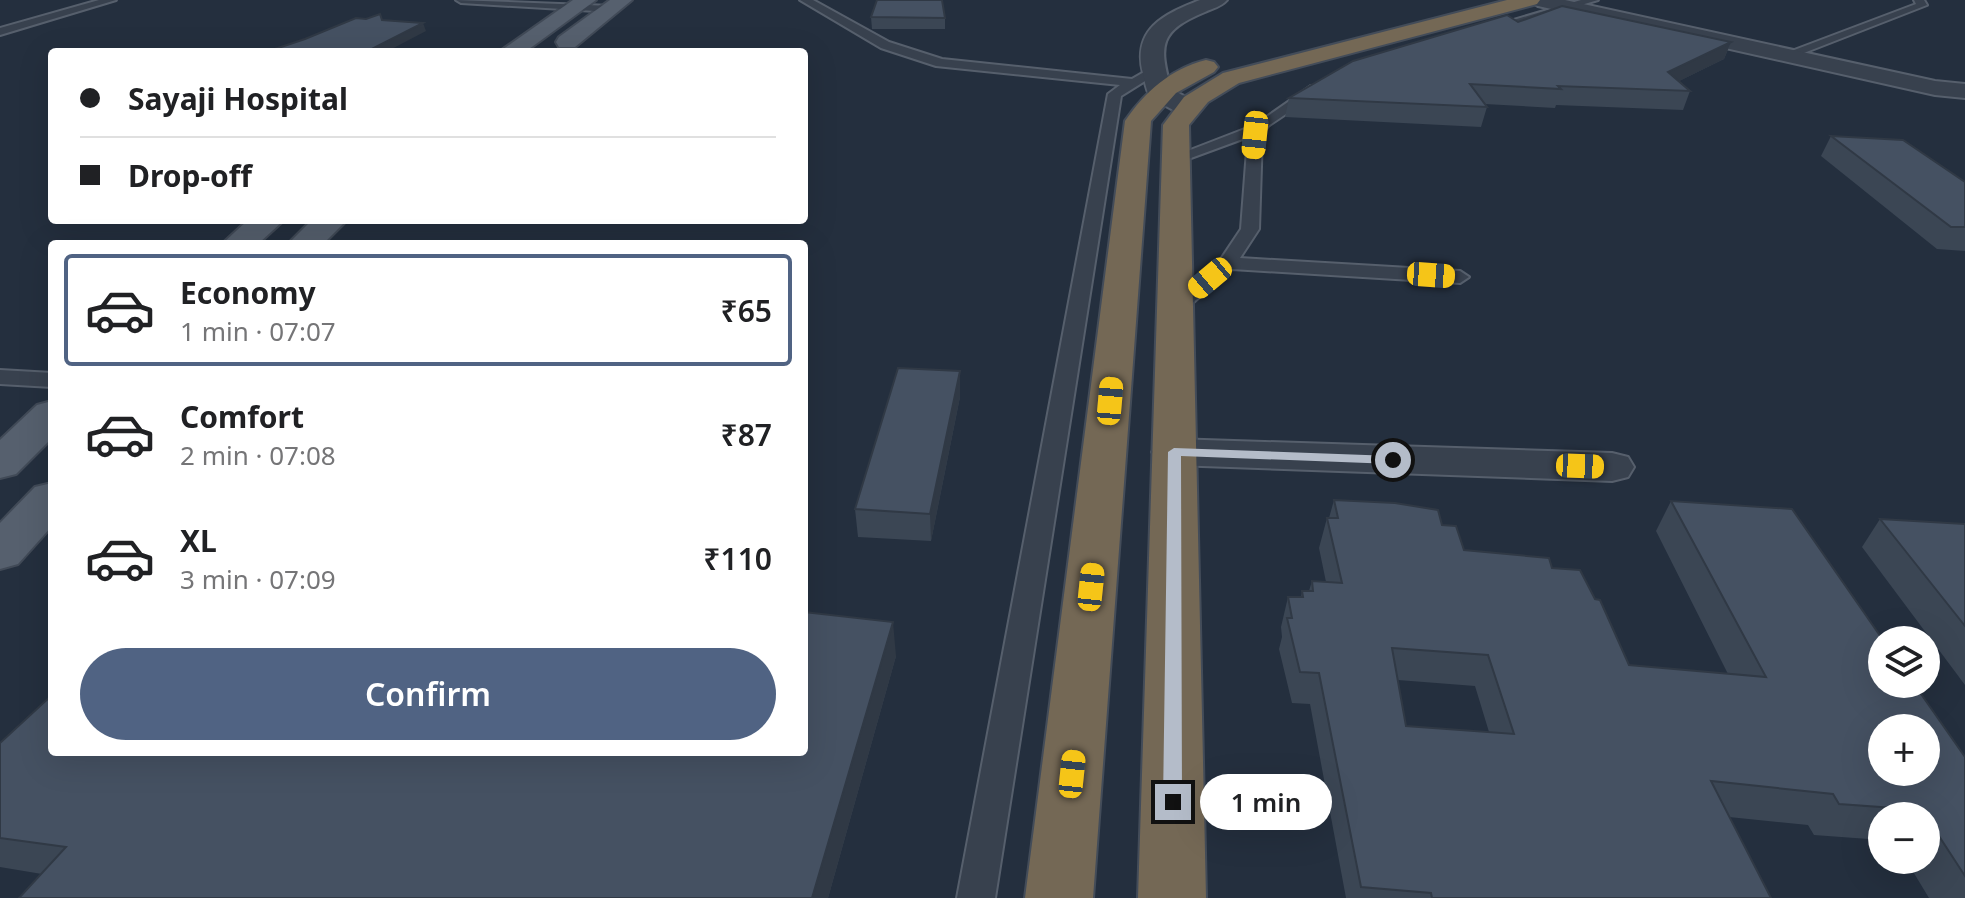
<!DOCTYPE html>
<meta charset="utf-8">
<style>
:root{--surface:#fff;--page:#f6f6f6;--text:#202124;--muted:#757577;--line:#e0e0e0;--accent:#506383}
body{margin:0;font-family:"Noto Sans",sans-serif;background:var(--page);color:var(--text);height:100vh;display:flex;flex-direction:column;font-size:30px;white-space:nowrap}
*{box-sizing:border-box;margin:0}
p{font-size:26px;color:var(--muted)}
.icon{flex:none;width:44px;height:44px;fill:none;stroke:currentColor;stroke-width:2;stroke-linecap:round;stroke-linejoin:round}
.map{position:relative;flex:1;overflow:hidden}
.sheet{position:absolute;left:48px;top:240px;width:760px;height:516px;display:flex;flex-direction:column;background:var(--surface);border-radius:8px;box-shadow:0 8px 32px #0002}
.sheet>*{flex:none}
.banner{position:absolute;left:48px;top:48px;width:760px;height:176px;border-radius:8px;box-shadow:0 8px 32px #0002;display:grid;align-content:center;height:176px;padding:0 32px;background:var(--surface)}
.tools{position:absolute;left:1868px;top:626px;display:grid;gap:16px}
.tools a{display:grid;place-items:center;width:72px;height:72px;border-radius:50%;background:var(--surface);box-shadow:0 8px 32px #0002;font-size:40px}
.end{position:absolute;width:36px;height:36px;margin:-18px;border:10px solid #b4bcc9;background:#111;box-shadow:0 0 0 4px #111}
.from{border-radius:50%}
.bubble{position:absolute;height:56px;border-radius:28px;background:var(--surface);box-shadow:0 8px 32px #0002;font-size:26px;font-weight:600;line-height:56px;text-align:center}
.car{position:absolute;width:24px;height:48px;margin:-24px -12px;border-radius:10px;box-shadow:0 0 6px 2px #0007;background:linear-gradient(#f5c518 24%,#345 0 40%,#f5c518 0 76%,#345 0 86%,#f5c518 0)}
.banner b{display:flex;align-items:center;gap:28px;height:76px;font-size:30px}
.banner b+b{border-top:2px solid var(--line)}
.banner i{width:20px;height:20px;background:var(--text)}
ul{padding:14px 0 0;list-style:none}
li{display:flex;align-items:center;gap:24px;height:112px;margin:0 16px 12px;padding:0 16px;border:4px solid transparent;border-radius:8px}
li div{flex:1}
li b{display:block;font-size:30px}
li em{font-style:normal;font-weight:600}
li.on{border-color:var(--accent)}
li>.icon{width:72px;height:72px;stroke-width:1.5}
.action{display:flex;gap:16px;margin-top:auto;padding:16px 32px}
.action a{flex:1;height:92px;border-radius:48px;background:var(--accent);color:#fff;font-size:32px;font-weight:600;line-height:92px;text-align:center}
.map>svg:first-child{display:block}
.lines{fill:none;stroke-linecap:round;stroke-linejoin:round}
.lane-casing{stroke:#565f6c;stroke-width:4}
.street-casing{stroke:#565f6c;stroke-width:4}
.primary-casing{stroke:#414a57;stroke-width:4}
.highway-casing{stroke:#434c59;stroke-width:4}
.lane{fill:#38414e;fill-rule:evenodd}
.street{fill:#38414e;fill-rule:evenodd}
.primary{fill:#56606e;fill-rule:evenodd}
.highway{fill:#746855;fill-rule:evenodd}
.wall{fill:#3b4654;fill-rule:evenodd}
.shaded-wall{fill:#303945}
.building{fill:#455162;stroke:#303945;stroke-width:2;fill-rule:evenodd}
.route{fill:#b4bcc9}
</style>
<div class="map">
<svg width="1965" height="898" viewBox="0 0 1965 898">
<rect width="100%" height="100%" fill="#242f3e"/>
<g class="lines">
<defs>
<g id="lane">
<path d="M99,0H116L0,35V28Z"/>
<path d="M456,0L612,6L617,9L612,12L461,3Z"/>
<path d="M800,0H813L889,42L942,59L1132,79L1151,68L1161,71L1121,96L995,898H957L1108,94L1120,85L936,66L881,48Z"/>
<path d="M1581,0H1598L1490,32L1480,30Z"/>
<path d="M1914,0H1924L1927,5L1791,58L1781,55L1916,4Z"/>
<path d="M1311,86L1323,89L1268,126L1262,135L1259,229L1240,258L1460,271L1469,277L1460,283L1232,269L1182,312H1168L1165,308L1168,304L1221,259L1241,229L1248,137L1180,162L1175,164L1167,159L1255,125Z"/>
<path d="M0,370L52,373V387L0,384Z"/>
</g>
<g id="street">
<path d="M1200,0H1227C1221,7 1213,8 1205,12C1159,31 1159,45 1171,89L1195,102L1199,107L1195,112H1177L1151,98C1146,91 1145,82 1143,73C1132,29 1164,14 1200,0Z"/>
<path d="M1528,0H1565L1935,81L1965,84V98L1935,95L1538,6Z"/>
<path d="M1174,439L1612,453L1628,457L1634,467L1628,477L1612,481L1174,465L1158,461L1152,452L1158,443Z"/>
</g>
<g id="primary">
<path d="M573,0H596L525,52H499Z"/>
<path d="M610,0H632L575,47H559L556,42L559,37Z"/>
<path d="M248,220H284L258,244H222Z"/>
<path d="M312,220H347L323,244H288Z"/>
<path d="M52,401V438L16,474L0,478V440L37,405Z"/>
<path d="M52,483V526L18,564L0,569V523L35,487Z"/>
</g>
<g id="highway">
<path d="M1507,0H1540L1537,4L1239,83L1208,102L1189,125L1206,898H1138L1163,125L1184,97L1223,73Z"/>
<path d="M1206,60L1214,62L1218,67L1214,72L1176,93L1151,121L1093,898H1025L1125,121C1145,92 1170,69 1206,60Z"/>
</g>
</defs>
<!-- lane casing -->
<use href="#lane" class="lane-casing"/>
<!-- street casing -->
<use href="#street" class="street-casing"/>
<!-- primary casing -->
<use href="#primary" class="primary-casing"/>
<!-- highway casing -->
<use href="#highway" class="highway-casing"/>
<!-- lane -->
<use href="#lane" class="lane"/>
<!-- street -->
<use href="#street" class="street"/>
<!-- primary -->
<use href="#primary" class="primary"/>
<!-- highway -->
<use href="#highway" class="highway"/>
</g>
<!-- wall -->
<g class="wall">
<path d="M871,17L945,18V29H872Z"/>
<path d="M1518,22L1731,42L1724,59L1679,81L1690,91L1683,110L1556,105L1555,108L1485,104L1487,107L1481,127L1285,117L1289,98Z"/>
<path d="M1831,136L1965,182V251L1937,249L1821,156Z"/>
<path d="M960,371V397L931,541L858,537L855,509Z"/>
<path d="M1334,500L1442,525L1464,550L1552,568L1629,665L1728,674L1656,531L1671,501L1965,757V898H1929L1906,860H1926V816H1882V840L1814,835L1808,825L1729,817L1771,898H1346L1310,704L1292,703L1279,649L1282,637L1281,627L1288,597H1301L1302,591H1309L1312,581L1326,582L1319,548L1327,518H1329ZM1398,680L1475,686L1489,732L1406,726Z"/>
<path d="M1880,519L1965,524V685L1862,547Z"/>
<path d="M896,656L828,898H19L42,874L0,867V743Z"/>
</g>
<!-- shaded-wall -->
<g class="shaded-wall">
<path d="M423,23L426,31L386,52H366Z"/>
<path d="M1731,42L1724,59L1661,90L1668,72Z"/>
<path d="M960,371V397L931,541L930,514Z"/>
<path d="M893,622L896,656L828,898H812Z"/>
</g>
<!-- building -->
<g class="building">
<path d="M877,0H942L945,18L871,17Z"/>
<path d="M1562,6L1731,42L1668,72L1690,91L1558,86L1561,89L1470,84L1487,107L1289,98L1353,61L1507,15L1518,22Z"/>
<path d="M380,14L382,20L423,23L366,52H266L305,39L356,18L366,19Z"/>
<path d="M1831,136L1903,140L1965,182V227H1951Z"/>
<path d="M898,368L960,371L930,514L855,509Z"/>
<path d="M1334,500L1395,503L1438,510L1442,525L1456,526L1464,550L1549,558L1552,568L1580,570L1595,599L1600,600L1629,665L1766,677L1671,501L1792,509L1883,640H1882V684H1914L1965,757V876L1922,810L1839,804L1833,794L1711,781L1771,898H1432L1431,893L1361,887L1319,673L1300,672L1287,618H1292L1288,597H1303L1302,591H1313L1312,581L1342,583L1327,518H1338ZM1392,648L1488,655L1514,734L1406,726ZM1882,728H1926V772H1882Z"/>
<path d="M1880,519L1965,524V626Z"/>
<path d="M804,612L893,622L812,898H19L66,847L0,838V743L52,695V752H804Z"/>
</g>
<!-- route -->
<path class="route" d="M1174,448L1393,456L1400,460L1393,464L1181,456L1182,802L1179,808H1166L1163,802L1168,452Z"/>
</svg>
<div class="tools">
<a><svg class="icon" aria-label="layers" viewBox="0 0 24 24"><path d="M12 4l9 5-9 5-9-5zM3 14l9 5 9-5"/></svg></a>
<a>+</a>
<a>−</a>
</div>
<i class="end from" style="left:1393px;top:460px"></i>
<i class="end" style="left:1173px;top:802px"></i>
<div class="bubble" style="left:1200px;top:774px;width:132px">1 min</div>
<i class="car" style="left:1255px;top:135px;rotate:186deg"></i>
<i class="car" style="left:1431px;top:275px;rotate:94deg"></i>
<i class="car" style="left:1210px;top:278px;rotate:230deg"></i>
<i class="car" style="left:1110px;top:401px;rotate:5deg"></i>
<i class="car" style="left:1580px;top:466px;rotate:92deg"></i>
<i class="car" style="left:1091px;top:587px;rotate:6deg"></i>
<i class="car" style="left:1072px;top:774px;rotate:6deg"></i>
<div class="banner">
<b><i class="from"></i>Sayaji Hospital</b>
<b><i></i>Drop-off</b>
</div>
<section class="sheet">
<ul>
<li class="on"><svg class="icon" aria-label="car" viewBox="0 0 24 24"><path d="M5 17H2v-5l4-1 3-4h7l3 4 3 1v5h-3M9 17h6M6 11h13"/><circle cx="7" cy="17" r="2"/><circle cx="17" cy="17" r="2"/></svg><div><b>Economy</b><p>1 min · 07:07</p></div><em>₹65</em></li>
<li><svg class="icon" aria-label="car" viewBox="0 0 24 24"><path d="M5 17H2v-5l4-1 3-4h7l3 4 3 1v5h-3M9 17h6M6 11h13"/><circle cx="7" cy="17" r="2"/><circle cx="17" cy="17" r="2"/></svg><div><b>Comfort</b><p>2 min · 07:08</p></div><em>₹87</em></li>
<li><svg class="icon" aria-label="car" viewBox="0 0 24 24"><path d="M5 17H2v-5l4-1 3-4h7l3 4 3 1v5h-3M9 17h6M6 11h13"/><circle cx="7" cy="17" r="2"/><circle cx="17" cy="17" r="2"/></svg><div><b>XL</b><p>3 min · 07:09</p></div><em>₹110</em></li>
</ul>
<div class="action"><a>Confirm</a></div>
</section>
</div>
